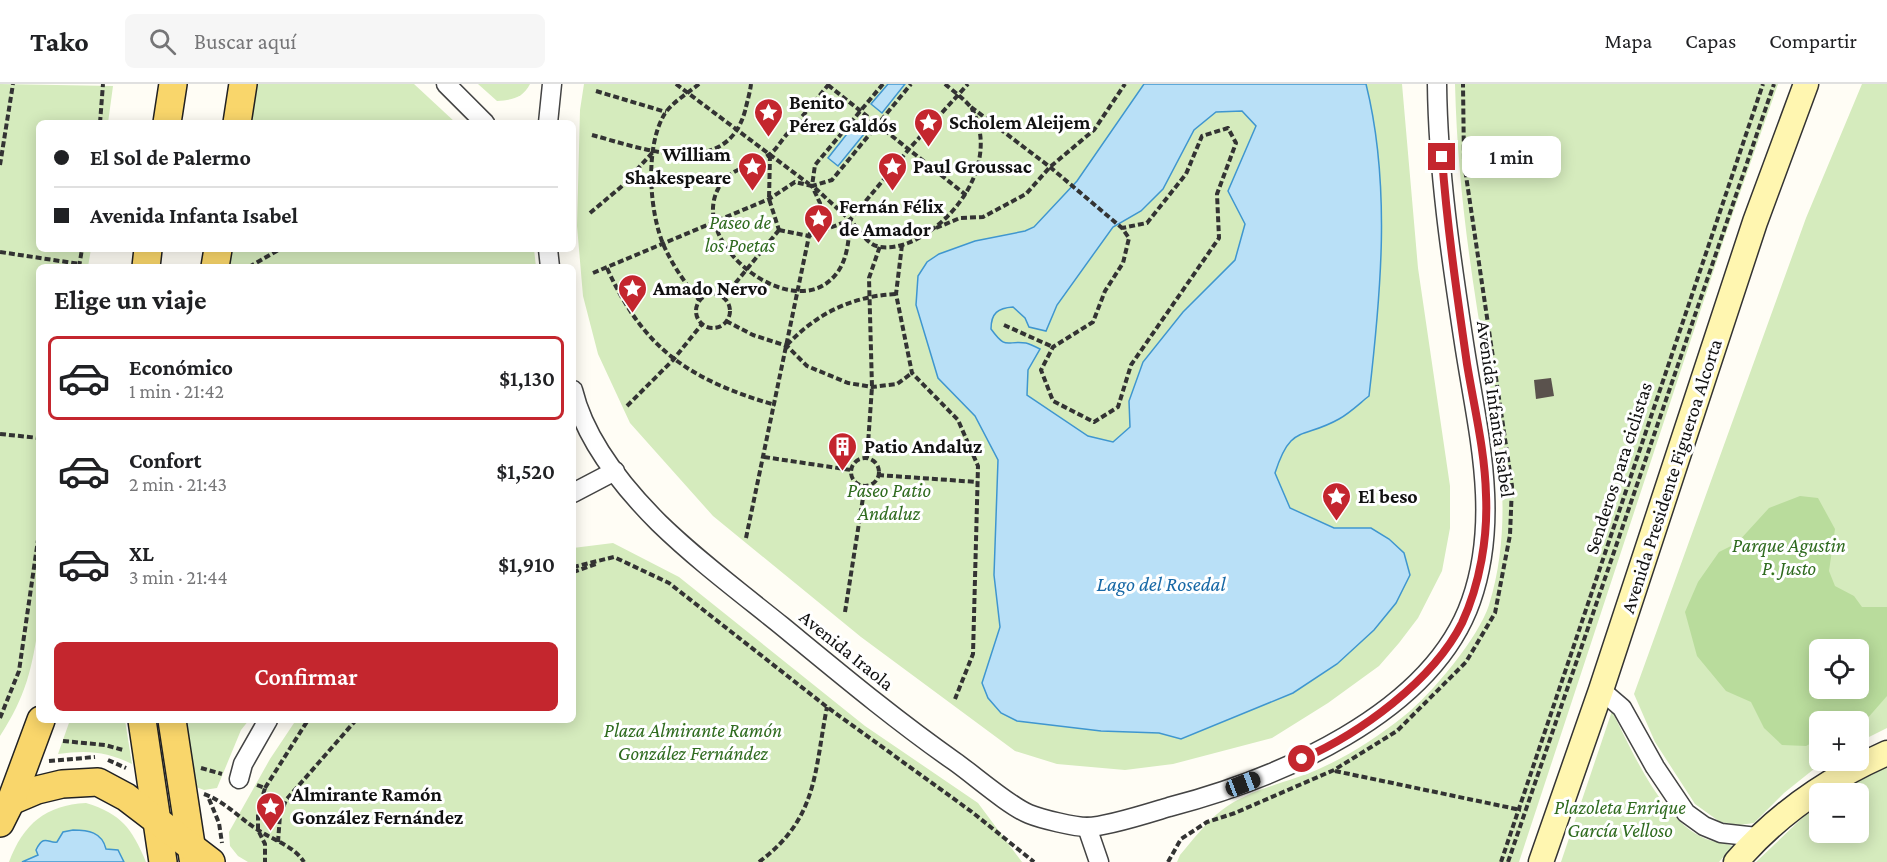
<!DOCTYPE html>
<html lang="es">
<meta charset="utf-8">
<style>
:root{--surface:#fff;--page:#f6f6f6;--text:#202124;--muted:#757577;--line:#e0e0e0;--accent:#c4262e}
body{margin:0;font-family:"Crimson Pro",serif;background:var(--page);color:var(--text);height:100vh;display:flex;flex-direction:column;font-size:22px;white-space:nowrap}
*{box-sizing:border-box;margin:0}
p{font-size:20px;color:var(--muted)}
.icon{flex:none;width:33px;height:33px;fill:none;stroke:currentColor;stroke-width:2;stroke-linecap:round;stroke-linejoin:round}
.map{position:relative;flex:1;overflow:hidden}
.drawer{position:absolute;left:36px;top:180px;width:540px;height:459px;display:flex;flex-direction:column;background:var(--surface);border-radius:9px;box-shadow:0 3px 15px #0003}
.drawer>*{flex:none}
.banner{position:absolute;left:36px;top:36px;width:540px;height:132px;border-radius:9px;box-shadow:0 3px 15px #0003;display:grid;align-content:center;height:132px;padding:0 18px;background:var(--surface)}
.tools{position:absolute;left:1809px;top:555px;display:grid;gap:12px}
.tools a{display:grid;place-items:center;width:60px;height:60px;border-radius:9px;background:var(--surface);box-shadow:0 3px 15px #0003;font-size:30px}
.end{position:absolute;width:27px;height:27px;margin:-14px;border:8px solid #c4262e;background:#fff;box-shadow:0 0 0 3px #fff}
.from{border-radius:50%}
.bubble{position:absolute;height:42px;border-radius:9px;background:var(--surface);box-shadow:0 3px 15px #0003;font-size:20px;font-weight:600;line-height:42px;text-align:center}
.car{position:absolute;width:18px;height:36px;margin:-18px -9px;border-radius:8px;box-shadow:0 0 4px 2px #0007;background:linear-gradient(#222 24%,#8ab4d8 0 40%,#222 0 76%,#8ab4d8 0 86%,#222 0)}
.banner b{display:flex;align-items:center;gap:21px;height:57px;font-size:22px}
.banner b+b{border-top:2px solid var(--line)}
.banner i{width:15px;height:15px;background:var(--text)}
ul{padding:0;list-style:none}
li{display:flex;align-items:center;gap:18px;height:84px;margin:0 12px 9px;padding:0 6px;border:3px solid transparent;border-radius:9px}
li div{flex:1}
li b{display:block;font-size:22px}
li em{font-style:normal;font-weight:600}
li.current{border-color:var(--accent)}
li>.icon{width:54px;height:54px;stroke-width:1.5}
h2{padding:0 18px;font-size:27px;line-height:72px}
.cta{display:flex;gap:12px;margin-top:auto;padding:12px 18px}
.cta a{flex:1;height:69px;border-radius:9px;background:var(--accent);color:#fff;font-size:24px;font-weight:600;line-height:69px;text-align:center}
header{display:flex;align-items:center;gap:36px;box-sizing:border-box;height:84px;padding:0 30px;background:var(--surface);border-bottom:2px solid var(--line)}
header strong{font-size:28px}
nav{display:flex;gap:33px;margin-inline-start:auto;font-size:21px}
.search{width:420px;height:54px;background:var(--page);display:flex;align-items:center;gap:15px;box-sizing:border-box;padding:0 21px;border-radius:9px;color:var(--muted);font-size:22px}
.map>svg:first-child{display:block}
.green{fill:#d5ebbd;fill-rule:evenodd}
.forest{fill:#b9dc9c;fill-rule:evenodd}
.water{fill:#b9e0f7;stroke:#3f96cf;stroke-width:1.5;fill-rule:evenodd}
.building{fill:#5a524d}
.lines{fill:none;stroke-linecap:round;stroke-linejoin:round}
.street-casing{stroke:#444;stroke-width:21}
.secondary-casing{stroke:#333;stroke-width:27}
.primary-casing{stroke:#222;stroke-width:30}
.path{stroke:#333;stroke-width:4;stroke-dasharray:6 3;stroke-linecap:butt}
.street{stroke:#fff;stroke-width:18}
.secondary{stroke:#fff6b0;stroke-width:24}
.primary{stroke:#f9d66b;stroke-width:27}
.route{stroke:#c4262e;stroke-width:8}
.labels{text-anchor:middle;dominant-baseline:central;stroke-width:6;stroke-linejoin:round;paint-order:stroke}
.poi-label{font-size:20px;font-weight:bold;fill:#111;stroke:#fff;text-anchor:start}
.park-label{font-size:20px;font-style:italic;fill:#2f6b1f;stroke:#fff}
.street-label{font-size:20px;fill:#111;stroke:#fff}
.water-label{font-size:21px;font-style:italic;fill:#1768a6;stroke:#fff}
</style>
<header>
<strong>Tako</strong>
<div class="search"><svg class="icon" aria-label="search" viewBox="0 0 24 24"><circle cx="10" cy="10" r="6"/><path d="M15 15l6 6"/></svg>Buscar aquí</div>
<nav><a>Mapa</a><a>Capas</a><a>Compartir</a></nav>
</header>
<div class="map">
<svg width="1887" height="778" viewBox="0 0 1887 778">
<rect width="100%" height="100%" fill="#fffdf5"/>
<!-- green -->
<g class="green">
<path d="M0,0L113,2L108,39H39V165H91L88,183H39V538C32,585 26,612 0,652Z"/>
<path d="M252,0H414L456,39H246Z"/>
<path d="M478,0H530C523,14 512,16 497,17Z"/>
<path d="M584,0H1402L1418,184L1450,402V444L1442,487L1418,534L1399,559L1379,582L1328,619L1272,654L1173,680L1125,686L1057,680L1015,667L861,553L713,432L630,339L598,270L583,212L577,142L580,26Z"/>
<path d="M1455,0H1778L1726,149L1519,778H1177L1180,771C1193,756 1206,738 1222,726C1250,704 1289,699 1321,684C1350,671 1379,652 1404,632C1431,611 1479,553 1489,521C1519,424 1492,321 1477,224C1465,147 1457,78 1455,0Z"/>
<path d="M1862,0H1887V644L1859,658L1858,638H1820V676L1824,677L1784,709L1754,739L1739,741L1720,738L1695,720L1655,658L1634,610L1806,134ZM1820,566H1858V604H1820Z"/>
<path d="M227,165H534L536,183H224Z"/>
<path d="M613,459L679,493L865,642L978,719L1022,778H248L238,772L230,762L229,748L270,675L296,636H573V464Z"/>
<path d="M1612,627C1632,667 1662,737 1706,755C1714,758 1724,759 1733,762L1719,778H1561Z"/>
<path d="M70,636H125L132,680C106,667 86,666 58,670Z"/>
<path d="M182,636H249L241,646L217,704L204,706L196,703Z"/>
<path d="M1887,679V778H1756L1819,718L1820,748H1858V710L1832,709Z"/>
<path d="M86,719C122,730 132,745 146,778H9C23,740 46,721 86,719Z"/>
</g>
<!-- forest -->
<path class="forest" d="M1800,412L1818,414L1835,445L1829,487L1835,502L1854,512L1862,523H1887V612L1866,636L1820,638L1819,655L1806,662L1782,661L1764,644L1751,618L1726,607L1697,572L1685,528L1698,498L1719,468L1737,459L1769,424ZM1820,566H1858V604H1820Z"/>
<!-- water -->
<g class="water">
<path d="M888,0H905L882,29L871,20Z"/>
<path d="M1144,0H1366C1391,100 1381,210 1369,312C1360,319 1350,329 1339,335C1302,356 1291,339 1275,389L1290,424L1334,444H1371L1389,455L1404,469L1410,491L1396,519L1374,546L1337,580L1293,609L1181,655L1159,649L1101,647L1017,637L1001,629L988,614L982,599L1000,543L994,491L998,376L975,332L938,294L916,221L918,192L927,178L939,170L975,157L1025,147L1034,143L1077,97ZM1242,27L1256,42L1228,107L1245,140L1235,176L1183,228L1143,278L1129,317L1130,343L1113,358L1088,352L1027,311L1028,286L1040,265C1036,263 1030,260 1026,259C1006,256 1007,267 991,245C991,229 998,224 1013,223L1025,234L1029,243L1046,247L1057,221L1113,143L1141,127L1163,105L1194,46L1216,28Z"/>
<path d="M854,41L864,50L838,82L828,74Z"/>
<path d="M73,746C88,746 102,748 106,765L118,766L124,778H22L38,771L36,766C44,749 49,760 57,758L63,748Z"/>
</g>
<!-- building -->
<path class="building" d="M1551,294L1554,312L1536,315L1534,296Z"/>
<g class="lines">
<defs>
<g id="street">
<path d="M446,0L485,39"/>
<path d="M548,39L552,0"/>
<path d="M548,165L550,183"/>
<path d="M573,306C585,356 623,403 659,439C697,476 741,509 782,542C838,588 894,635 954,677C974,691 1009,722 1029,730C1041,735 1075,743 1087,743C1106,743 1149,729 1169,723C1276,695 1431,631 1471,517C1501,432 1477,345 1464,259C1451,174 1438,87 1437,0"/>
<path d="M573,409L615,387"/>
<path d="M1601,606L1622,624L1655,683L1686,729L1704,742L1721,749L1757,753"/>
<path d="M239,695L243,680L268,636"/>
<path d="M1087,743L1099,778"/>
</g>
<g id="secondary">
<path d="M1541,778L1601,606L1755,138L1806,0"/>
<path d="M1736,778C1778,729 1828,695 1887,669"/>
</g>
<g id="primary">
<path d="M167,39L173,0"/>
<path d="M237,39L243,0"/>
<path d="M146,183L148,165"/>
<path d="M215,183L218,165"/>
<path d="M142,636L163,778"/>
<path d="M172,636L193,774"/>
<path d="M11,717L37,706L62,700L98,698L126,713L211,778"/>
<path d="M0,739L11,717L41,636"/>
</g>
</defs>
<!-- street casing -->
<use href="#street" class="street-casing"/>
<!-- secondary casing -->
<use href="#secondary" class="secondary-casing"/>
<!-- primary casing -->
<use href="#primary" class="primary-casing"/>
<!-- path -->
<g class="path">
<path d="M676,0L809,100"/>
<path d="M699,0C688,9 671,19 664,31C645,63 649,128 664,162C673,182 685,199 699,216"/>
<path d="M829,0C816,16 802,33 788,49C782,55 777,65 770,70C752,83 729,83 718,105C688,162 800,247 839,186C848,172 849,153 850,137"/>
<path d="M883,0L815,81L812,102L832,96L911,0"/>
<path d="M945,0C953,7 966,16 972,25C1000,77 956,140 908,159C898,163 882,166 872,160C864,155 857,143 850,136L909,65L968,0"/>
<path d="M828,1L966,111"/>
<path d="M596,7L666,28"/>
<path d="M971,23L1050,83L1122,144L1129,154L1123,179L1105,207L1093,238L1053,263L1041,286L1053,317L1094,338L1118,323L1131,281L1219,154L1217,110L1236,59L1228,44L1202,52L1186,90L1147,139L1122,144"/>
<path d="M100,39L103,0"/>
<path d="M592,51C641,64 726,97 745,27C747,18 750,9 751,0"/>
<path d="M770,71L769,115L779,146"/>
<path d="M0,81L13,0"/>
<path d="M815,104L850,136"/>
<path d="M590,129L621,103L653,68"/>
<path d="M936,144L960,134L983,133L1026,110L1050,83L1094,46L1125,0"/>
<path d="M779,146L809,152L850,136"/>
<path d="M902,161L896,210L912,289L958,336L978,382L973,570L955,615"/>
<path d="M0,168L80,180"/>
<path d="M79,183L82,165"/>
<path d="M249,183L280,165"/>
<path d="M607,184C644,266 690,296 775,321"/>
<path d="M593,189L769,115L795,98L812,102"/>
<circle cx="713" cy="227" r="17"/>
<path d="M724,213L779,146"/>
<path d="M726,237L753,251L787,262L807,282L848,299L872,303L897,300L912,289"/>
<path d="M1004,241L1053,263"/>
<path d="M787,261C817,229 853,212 896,210"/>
<path d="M627,322L673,276L702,240"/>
<path d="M0,350L39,354"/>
<path d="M764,373L851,386"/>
<path d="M867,374L872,303L869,194L880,162"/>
<circle cx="865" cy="388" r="14"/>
<path d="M878,391L977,398"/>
<path d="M746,454L809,152L820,119L812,102"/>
<path d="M573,483L614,473L669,499L827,623L972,728L1034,778"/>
<path d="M573,488L596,480"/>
<path d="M845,528L865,401"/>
<path d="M0,634L19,587L39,449"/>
<path d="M63,657L105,661L123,666"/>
<path d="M108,676L126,684"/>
<path d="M49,677L95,673"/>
<path d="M201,684L222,690"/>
<path d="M1335,687L1521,726"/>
<path d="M257,701L265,704L258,728V746L265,760V778"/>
<path d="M265,704L308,636"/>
<path d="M204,710C226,718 239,734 258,746C273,756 294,762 304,778"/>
<path d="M209,715L219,739L222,759"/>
<path d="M278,758L280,731L286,716L356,636"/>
<path d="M759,778C818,734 814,689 827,623"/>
<path d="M1168,778L1181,755L1207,738L1235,729L1334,686L1397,647L1466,578L1495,529L1510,451L1512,402L1464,78L1463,0"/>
<path d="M1501,778L1763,0"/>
<path d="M1508,778L1774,0"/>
</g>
<!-- street -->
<use href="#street" class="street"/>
<!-- secondary -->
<use href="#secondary" class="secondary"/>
<!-- primary -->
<use href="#primary" class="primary"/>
</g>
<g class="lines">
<!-- route -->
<path class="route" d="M1302,675C1359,650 1433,597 1462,539C1480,500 1488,453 1486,411C1485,367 1474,323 1467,280C1457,211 1447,142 1442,73"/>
</g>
<!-- icons -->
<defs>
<symbol id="sight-pin" viewBox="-11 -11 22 30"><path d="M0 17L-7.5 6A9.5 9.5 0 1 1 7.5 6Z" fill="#c4262e" stroke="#fff"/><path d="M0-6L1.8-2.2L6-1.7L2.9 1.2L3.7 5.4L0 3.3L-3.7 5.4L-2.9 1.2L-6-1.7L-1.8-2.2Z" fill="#fff"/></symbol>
<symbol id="building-pin" viewBox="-11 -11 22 30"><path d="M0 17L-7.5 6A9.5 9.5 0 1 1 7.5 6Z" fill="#c4262e" stroke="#fff"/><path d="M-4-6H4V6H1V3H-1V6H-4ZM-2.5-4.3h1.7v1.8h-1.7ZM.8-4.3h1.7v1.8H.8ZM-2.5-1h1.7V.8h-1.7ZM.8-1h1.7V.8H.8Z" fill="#fff"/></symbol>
</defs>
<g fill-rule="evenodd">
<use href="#sight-pin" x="752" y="12" width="33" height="45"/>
<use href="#sight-pin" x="912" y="22" width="33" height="45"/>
<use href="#sight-pin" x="736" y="66" width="33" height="45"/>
<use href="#sight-pin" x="876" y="66" width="33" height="45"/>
<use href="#sight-pin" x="802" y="118" width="33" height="45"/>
<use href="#sight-pin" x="616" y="188" width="33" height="45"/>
<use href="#building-pin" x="826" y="346" width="33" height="45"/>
<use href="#sight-pin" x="1320" y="396" width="33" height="45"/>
<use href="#sight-pin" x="254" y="706" width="33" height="45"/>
</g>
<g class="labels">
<!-- poi labels -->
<g class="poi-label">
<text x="789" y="18">Benito<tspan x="789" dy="23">Pérez Galdós</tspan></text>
<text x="949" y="38">Scholem Aleijem</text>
<text x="731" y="70" text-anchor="end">William<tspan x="731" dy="23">Shakespeare</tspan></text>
<text x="913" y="82">Paul Groussac</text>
<text x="839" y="122">Fernán Félix<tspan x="839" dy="23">de Amador</tspan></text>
<text x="653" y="204">Amado Nervo</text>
<text x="864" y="362">Patio Andaluz</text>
<text x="1358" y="412">El beso</text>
<text x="292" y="710">Almirante Ramón<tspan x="292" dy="23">González Fernández</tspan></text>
</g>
<!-- park labels -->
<g class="park-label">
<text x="740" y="138">Paseo de<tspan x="740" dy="23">los Poetas</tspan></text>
<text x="889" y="406">Paseo Patio<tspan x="889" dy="23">Andaluz</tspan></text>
<text x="1789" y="461">Parque Agustin<tspan x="1789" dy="23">P. Justo</tspan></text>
<text x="693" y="646">Plaza Almirante Ramón<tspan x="693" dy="23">González Fernández</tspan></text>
<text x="1620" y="723">Plazoleta Enrique<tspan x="1620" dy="23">García Velloso</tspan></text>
</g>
<!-- street labels -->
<g class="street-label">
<text transform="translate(1496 325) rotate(82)">Avenida Infanta Isabel</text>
<text transform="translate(1618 384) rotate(-72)">Senderos para ciclistas</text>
<text transform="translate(1671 392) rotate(-72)">Avenida Presidente Figueroa Alcorta</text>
<text transform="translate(847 566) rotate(39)">Avenida Iraola</text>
</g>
<!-- water labels -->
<g class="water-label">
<text x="1161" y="500">Lago del Rosedal</text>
</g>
</g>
</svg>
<div class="tools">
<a><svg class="icon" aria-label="locate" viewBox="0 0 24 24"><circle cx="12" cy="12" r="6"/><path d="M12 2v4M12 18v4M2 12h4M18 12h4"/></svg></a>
<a>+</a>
<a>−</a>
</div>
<i class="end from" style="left:1302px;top:675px"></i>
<i class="end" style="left:1442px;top:73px"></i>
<div class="bubble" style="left:1462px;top:52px;width:99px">1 min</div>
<i class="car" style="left:1243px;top:700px;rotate:69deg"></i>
<div class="banner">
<b><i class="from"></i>El Sol de Palermo</b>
<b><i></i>Avenida Infanta Isabel</b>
</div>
<section class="drawer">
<h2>Elige un viaje</h2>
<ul>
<li class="current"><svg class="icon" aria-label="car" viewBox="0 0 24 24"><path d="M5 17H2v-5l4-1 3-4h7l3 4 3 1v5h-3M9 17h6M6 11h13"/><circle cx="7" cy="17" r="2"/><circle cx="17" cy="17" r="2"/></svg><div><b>Económico</b><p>1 min · 21:42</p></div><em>$1,130</em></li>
<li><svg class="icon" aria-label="car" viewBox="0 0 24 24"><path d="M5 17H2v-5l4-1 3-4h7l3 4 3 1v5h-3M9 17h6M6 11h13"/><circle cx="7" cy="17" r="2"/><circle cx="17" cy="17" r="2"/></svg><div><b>Confort</b><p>2 min · 21:43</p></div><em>$1,520</em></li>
<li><svg class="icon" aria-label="car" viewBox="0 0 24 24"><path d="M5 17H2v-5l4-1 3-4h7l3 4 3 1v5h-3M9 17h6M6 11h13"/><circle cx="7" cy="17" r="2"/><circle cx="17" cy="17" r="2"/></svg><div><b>XL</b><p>3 min · 21:44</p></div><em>$1,910</em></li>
</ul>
<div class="cta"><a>Confirmar</a></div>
</section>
</div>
